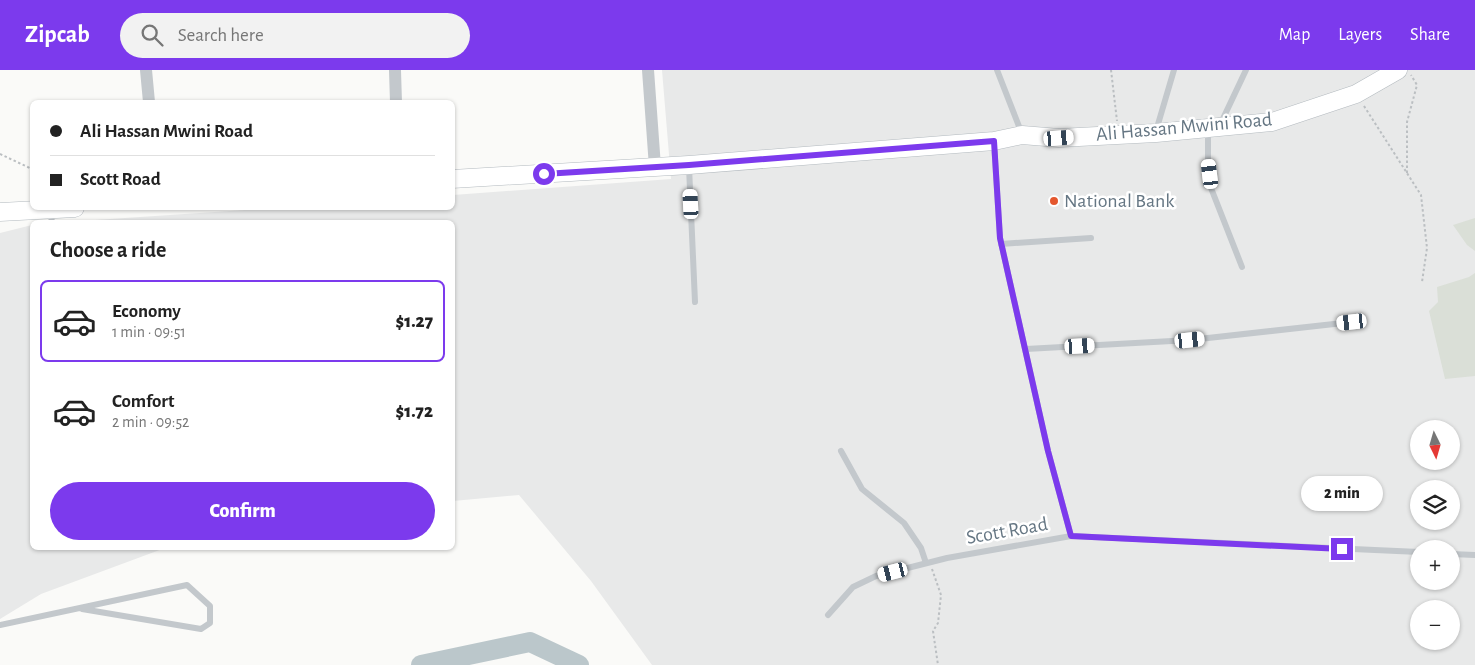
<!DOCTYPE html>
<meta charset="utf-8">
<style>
:root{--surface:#fff;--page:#f2f2f2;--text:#222;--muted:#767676;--line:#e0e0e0;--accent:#7c3aed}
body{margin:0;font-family:"Alegreya Sans",sans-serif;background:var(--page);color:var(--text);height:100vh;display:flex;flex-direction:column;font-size:19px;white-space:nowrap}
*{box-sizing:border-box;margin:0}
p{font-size:16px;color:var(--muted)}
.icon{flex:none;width:28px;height:28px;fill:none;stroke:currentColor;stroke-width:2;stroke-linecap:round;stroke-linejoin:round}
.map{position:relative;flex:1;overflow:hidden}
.drawer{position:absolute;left:30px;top:150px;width:425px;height:330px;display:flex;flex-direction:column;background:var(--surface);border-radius:8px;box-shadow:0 1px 4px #0004}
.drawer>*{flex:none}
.banner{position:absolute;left:30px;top:30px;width:425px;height:110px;border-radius:8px;box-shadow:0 1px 4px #0004;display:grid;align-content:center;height:110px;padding:0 20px;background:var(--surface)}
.needle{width:32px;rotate:175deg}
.tools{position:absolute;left:1410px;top:350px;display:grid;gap:10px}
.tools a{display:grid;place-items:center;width:50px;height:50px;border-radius:50%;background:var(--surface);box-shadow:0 1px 4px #0004;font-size:25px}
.end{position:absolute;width:22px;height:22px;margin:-11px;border:6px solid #7c3aed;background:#fff;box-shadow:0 0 0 2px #fff}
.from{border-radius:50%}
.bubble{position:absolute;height:35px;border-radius:18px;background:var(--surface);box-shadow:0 1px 4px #0004;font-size:16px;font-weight:800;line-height:35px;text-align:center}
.car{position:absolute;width:15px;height:30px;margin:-15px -8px;border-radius:6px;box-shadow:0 0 4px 1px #0007;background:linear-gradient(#fff 24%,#345 0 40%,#fff 0 76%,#345 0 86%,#fff 0)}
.banner b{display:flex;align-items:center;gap:18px;height:48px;font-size:19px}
.banner b+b{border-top:1px solid var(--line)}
.banner i{width:12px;height:12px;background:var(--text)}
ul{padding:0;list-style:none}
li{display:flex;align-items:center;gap:15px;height:82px;margin:0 10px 8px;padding:0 10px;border:2px solid transparent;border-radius:8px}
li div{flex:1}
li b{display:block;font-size:19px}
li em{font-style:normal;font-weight:800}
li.current{border-color:var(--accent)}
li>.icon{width:45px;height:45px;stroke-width:1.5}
h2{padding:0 20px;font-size:22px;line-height:60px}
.primary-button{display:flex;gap:10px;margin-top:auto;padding:10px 20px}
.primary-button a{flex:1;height:58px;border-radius:30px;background:var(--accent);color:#fff;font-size:20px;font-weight:800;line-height:58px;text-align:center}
header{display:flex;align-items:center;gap:30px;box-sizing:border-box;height:70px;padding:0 25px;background:var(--accent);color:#fff}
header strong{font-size:24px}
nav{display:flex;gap:28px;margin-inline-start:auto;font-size:18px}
.search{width:350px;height:45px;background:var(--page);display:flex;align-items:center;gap:12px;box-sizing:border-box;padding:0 18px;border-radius:28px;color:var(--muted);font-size:19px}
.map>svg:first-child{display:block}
.built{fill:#e8e9e9;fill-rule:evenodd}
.green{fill:#dadfd7}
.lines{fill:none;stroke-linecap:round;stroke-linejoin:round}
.river{stroke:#bbc7cb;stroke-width:20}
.secondary-casing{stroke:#b3babf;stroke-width:19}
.path{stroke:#bbbfc2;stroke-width:2;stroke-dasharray:2.5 2.5;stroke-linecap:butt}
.lane{stroke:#c3c8cc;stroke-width:6}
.street{stroke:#c3c8cc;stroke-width:12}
.secondary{stroke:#fff;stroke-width:18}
.route{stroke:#7c3aed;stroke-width:6}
.poi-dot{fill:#e4572e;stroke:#fff;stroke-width:2}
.labels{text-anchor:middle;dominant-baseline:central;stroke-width:5;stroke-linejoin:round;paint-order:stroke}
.street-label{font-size:20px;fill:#657683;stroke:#fff}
.poi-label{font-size:20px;fill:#657683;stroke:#fff;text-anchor:start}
</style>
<header>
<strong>Zipcab</strong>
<div class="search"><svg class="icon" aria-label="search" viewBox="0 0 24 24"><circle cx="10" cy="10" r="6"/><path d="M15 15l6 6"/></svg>Search here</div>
<nav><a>Map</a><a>Layers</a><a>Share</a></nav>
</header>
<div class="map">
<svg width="1475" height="595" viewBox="0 0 1475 595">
<rect width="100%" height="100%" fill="#fafaf8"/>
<!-- built -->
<g class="built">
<path d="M662,0H1475V595H652L591,511L519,425L453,431L452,152H65L275,138H452L453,125L671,109ZM1419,359H1451V391H1419ZM1419,419H1451V451H1419ZM1419,479H1451V511H1419ZM1419,539H1451V571H1419Z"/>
<path d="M32,155V478H165L41,524L0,549V163Z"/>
</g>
<!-- green -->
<g class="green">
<path d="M1475,148V181L1467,175L1453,155Z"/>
<path d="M1475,203V306L1445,309L1429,241L1438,232L1437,217L1469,207Z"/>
</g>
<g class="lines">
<!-- river -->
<path class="river" d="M421,595L530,572L579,595"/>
<defs>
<g id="secondary">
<path d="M452,109L689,95L994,71L1022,65L1059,68L1156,63L1272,52L1356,24L1398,0"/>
<path d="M0,142L75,138"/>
</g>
</defs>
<!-- secondary casing -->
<use href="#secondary" class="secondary-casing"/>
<!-- path -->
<g class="path">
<path d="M1111,0L1117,51"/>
<path d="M1364,36L1421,125L1427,178L1422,212"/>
<path d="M0,84L32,99"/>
<path d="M1407,103V52L1417,15L1411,5"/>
<path d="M932,499L941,525L938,553L933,561L938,595"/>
</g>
<!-- lane -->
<g class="lane">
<path d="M997,0L1022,64"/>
<path d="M1220,55L1246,0"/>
<path d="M1208,58V90L1211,118L1242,197"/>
<path d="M1156,61L1174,0"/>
<path d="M994,73L1000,168L1048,381L1071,466"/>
<path d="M689,97L695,232"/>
<path d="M50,141L52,152"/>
<path d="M1001,174L1091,168"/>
<path d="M1026,279L1190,270L1352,252"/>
<path d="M841,381L862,419L904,453L921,478L926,493"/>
<path d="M1451,484L1475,485"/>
<path d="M828,545L853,517L876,506L947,488L1071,466L1419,482"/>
<path d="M0,555L187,515L210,536V553L201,559L82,539"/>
</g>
<!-- street -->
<g class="street">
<path d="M146,0L149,32"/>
<path d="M395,0L396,32"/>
<path d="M648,0L655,97"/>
</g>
<!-- secondary -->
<use href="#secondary" class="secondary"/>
</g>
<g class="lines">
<!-- route -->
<path class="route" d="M544,104L689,95L994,71L1000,168L1048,381L1071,466L1342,479"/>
</g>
<!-- markers -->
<circle class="poi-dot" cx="1054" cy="131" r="5"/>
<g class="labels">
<!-- street labels -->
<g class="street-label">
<text transform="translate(1184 57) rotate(-5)">Ali Hassan Mwini Road</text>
<text transform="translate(1007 461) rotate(-10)">Scott Road</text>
</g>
<!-- poi labels -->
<g class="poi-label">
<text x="1064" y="131">National Bank</text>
</g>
</g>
</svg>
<div class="tools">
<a><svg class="needle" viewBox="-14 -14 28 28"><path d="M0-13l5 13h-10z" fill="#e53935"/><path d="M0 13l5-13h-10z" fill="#767676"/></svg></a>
<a><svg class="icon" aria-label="layers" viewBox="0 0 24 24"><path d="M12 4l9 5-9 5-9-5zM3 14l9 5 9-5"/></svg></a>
<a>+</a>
<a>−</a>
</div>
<i class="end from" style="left:544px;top:104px"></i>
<i class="end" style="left:1342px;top:479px"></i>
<div class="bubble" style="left:1301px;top:406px;width:82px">2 min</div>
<i class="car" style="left:1059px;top:68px;rotate:86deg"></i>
<i class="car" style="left:1210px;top:104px;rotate:353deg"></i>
<i class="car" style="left:691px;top:134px;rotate:357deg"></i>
<i class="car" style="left:1352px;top:252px;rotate:264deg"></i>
<i class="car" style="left:1190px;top:270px;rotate:84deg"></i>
<i class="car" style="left:1080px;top:276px;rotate:87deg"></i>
<i class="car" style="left:893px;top:502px;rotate:256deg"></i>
<div class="banner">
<b><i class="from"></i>Ali Hassan Mwini Road</b>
<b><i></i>Scott Road</b>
</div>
<section class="drawer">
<h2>Choose a ride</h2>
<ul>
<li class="current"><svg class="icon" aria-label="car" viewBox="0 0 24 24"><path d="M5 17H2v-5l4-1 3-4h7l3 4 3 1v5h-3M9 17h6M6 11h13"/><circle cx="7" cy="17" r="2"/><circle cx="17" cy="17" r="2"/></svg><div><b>Economy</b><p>1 min · 09:51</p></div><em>$1.27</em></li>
<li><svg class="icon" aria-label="car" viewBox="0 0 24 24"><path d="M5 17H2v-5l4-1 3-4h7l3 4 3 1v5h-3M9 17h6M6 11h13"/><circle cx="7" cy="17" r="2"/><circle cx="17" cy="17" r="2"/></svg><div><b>Comfort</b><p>2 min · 09:52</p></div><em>$1.72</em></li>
</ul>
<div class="primary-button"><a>Confirm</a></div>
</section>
</div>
